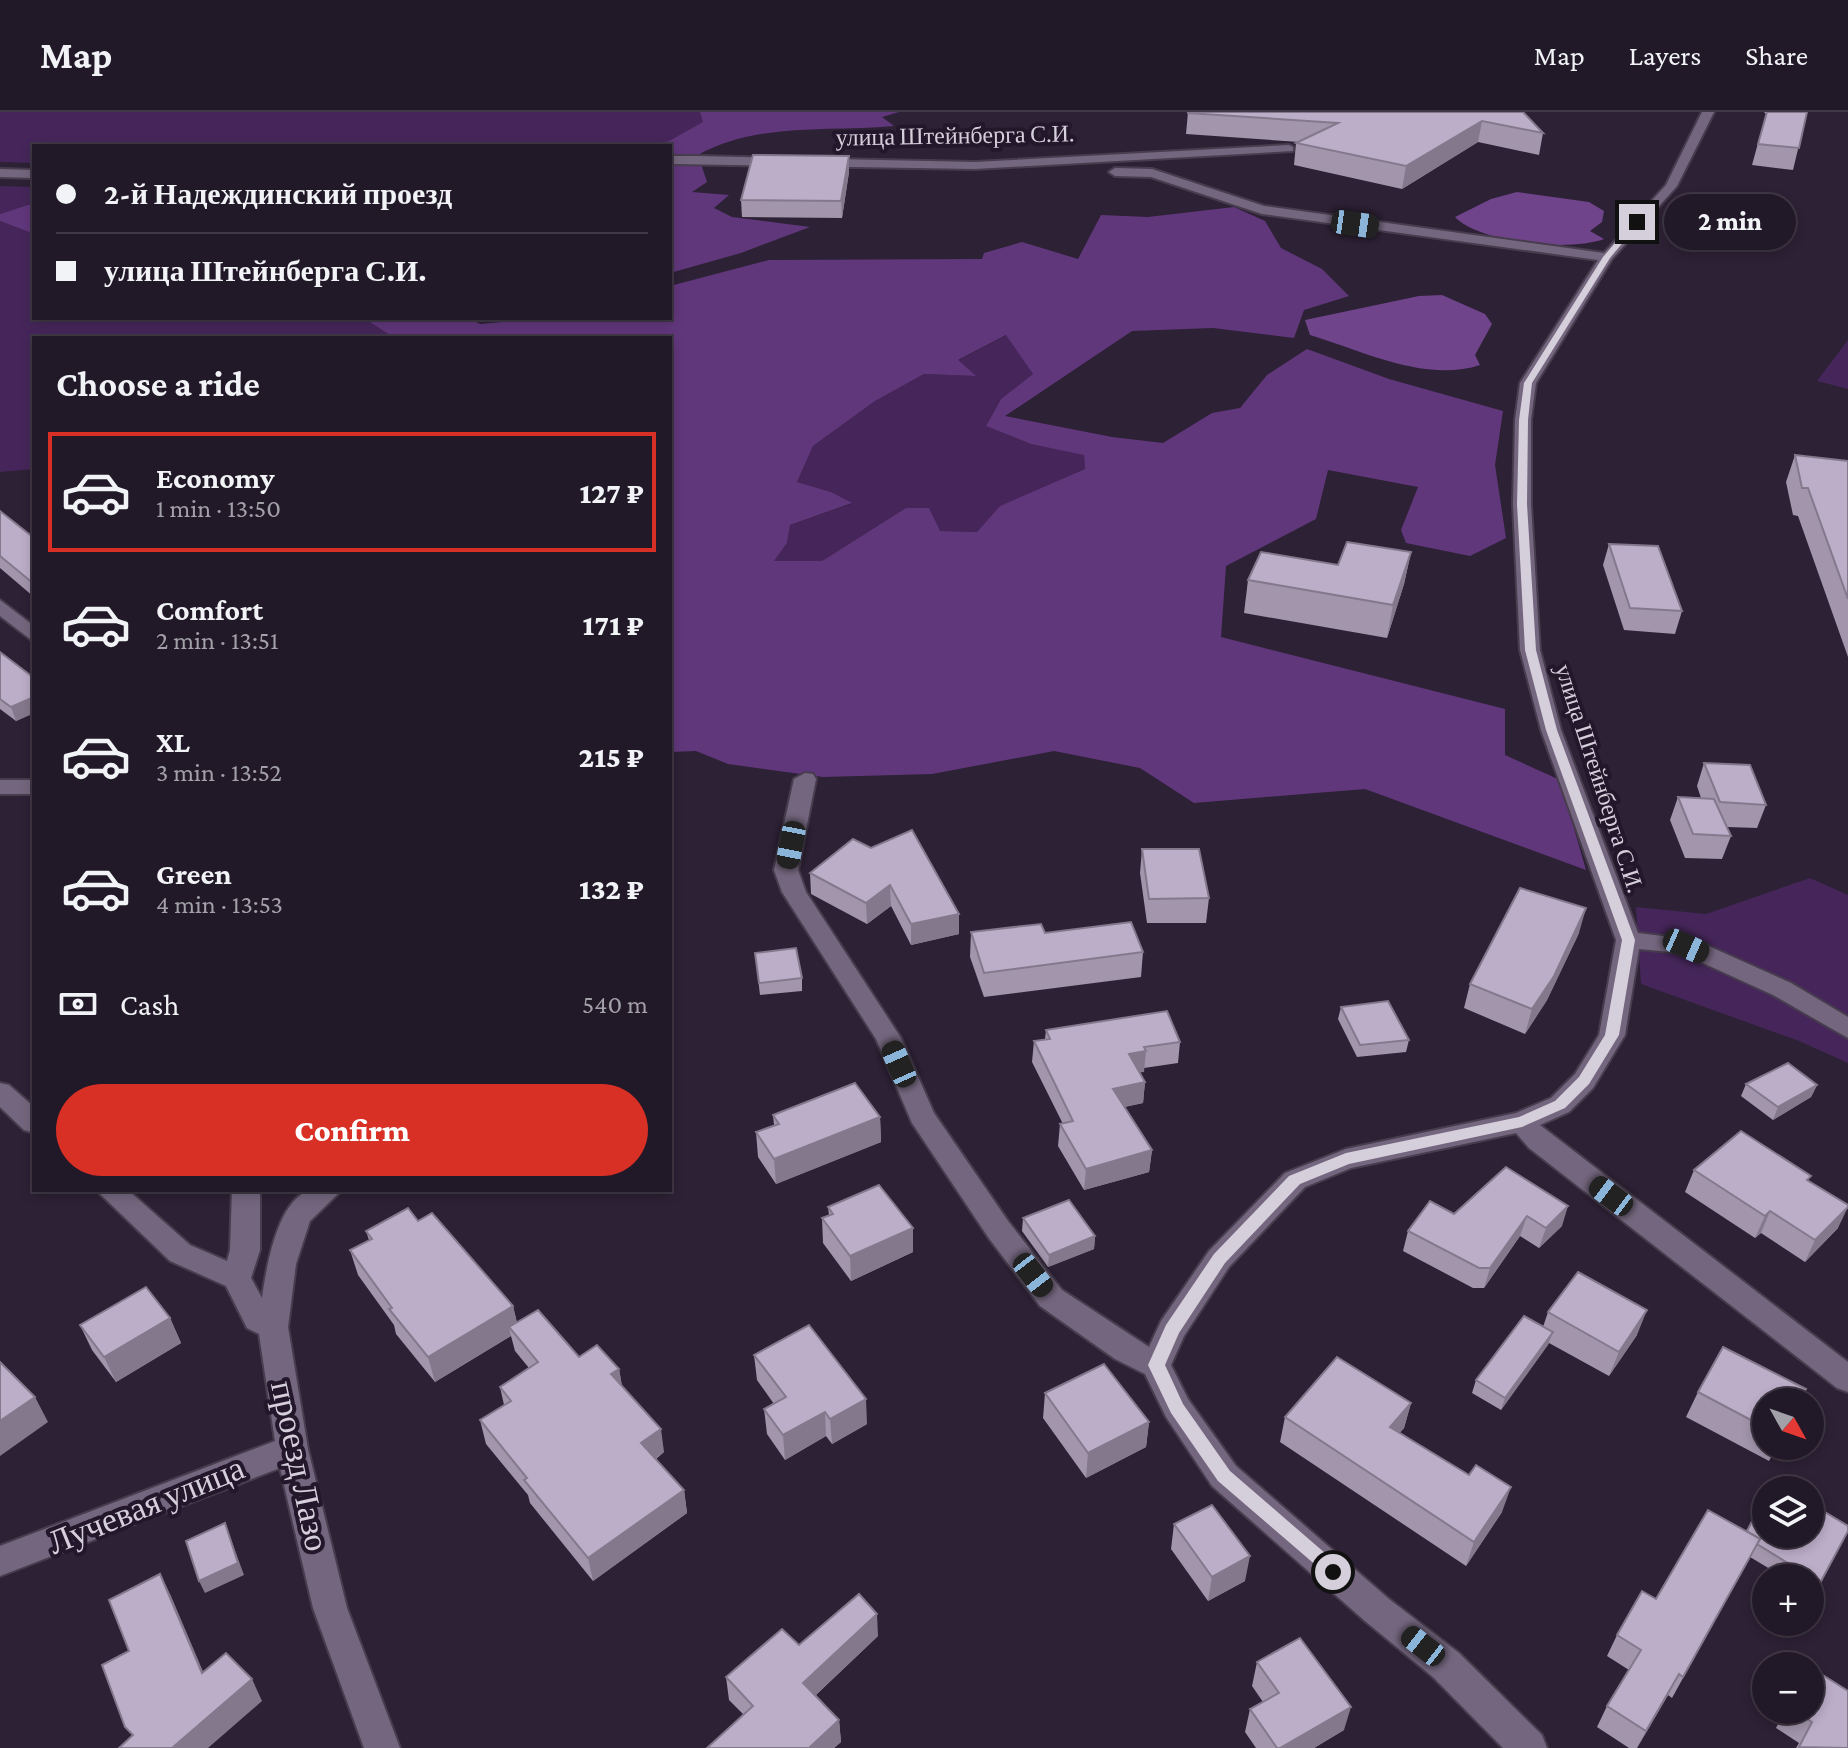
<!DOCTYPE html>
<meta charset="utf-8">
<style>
:root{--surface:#221928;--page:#2e2634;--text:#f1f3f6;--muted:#a2a0a8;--line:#3f3845;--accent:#d93025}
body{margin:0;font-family:"Crimson Pro",serif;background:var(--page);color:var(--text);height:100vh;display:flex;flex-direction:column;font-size:30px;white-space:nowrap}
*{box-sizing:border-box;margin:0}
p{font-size:26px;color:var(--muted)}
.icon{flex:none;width:44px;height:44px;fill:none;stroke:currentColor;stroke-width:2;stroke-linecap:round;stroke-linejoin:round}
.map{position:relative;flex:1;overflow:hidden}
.sheet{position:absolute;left:32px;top:224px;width:640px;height:856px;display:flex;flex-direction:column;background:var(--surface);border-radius:0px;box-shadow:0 4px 12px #0003,0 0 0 2px var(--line)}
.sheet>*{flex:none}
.banner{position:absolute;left:32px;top:32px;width:640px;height:176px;border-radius:0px;box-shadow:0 4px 12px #0003,0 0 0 2px var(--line);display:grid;align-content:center;height:176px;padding:0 24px;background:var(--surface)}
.needle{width:52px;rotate:130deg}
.controls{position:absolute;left:1752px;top:1276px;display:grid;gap:16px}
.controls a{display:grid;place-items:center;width:72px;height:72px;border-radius:50%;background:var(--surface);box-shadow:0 4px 12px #0003,0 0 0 2px var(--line);font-size:40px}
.end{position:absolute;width:36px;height:36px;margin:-18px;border:10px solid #d5cedb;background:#111;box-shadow:0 0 0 4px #111}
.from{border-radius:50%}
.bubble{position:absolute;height:56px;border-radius:28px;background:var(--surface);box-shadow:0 4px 12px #0003,0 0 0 2px var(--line);font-size:26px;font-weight:800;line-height:56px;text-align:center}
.car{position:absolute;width:24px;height:48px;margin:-24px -12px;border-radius:10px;box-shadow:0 0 6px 2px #0007;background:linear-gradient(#222 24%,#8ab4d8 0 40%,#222 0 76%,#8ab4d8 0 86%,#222 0)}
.banner b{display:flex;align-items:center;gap:28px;height:76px;font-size:30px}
.banner b+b{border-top:2px solid var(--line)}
.banner i{width:20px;height:20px;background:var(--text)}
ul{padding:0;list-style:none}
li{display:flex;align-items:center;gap:24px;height:120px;margin:0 16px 12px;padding:0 8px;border:4px solid transparent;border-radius:0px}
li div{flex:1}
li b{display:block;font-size:30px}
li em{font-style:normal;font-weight:800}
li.current{border-color:var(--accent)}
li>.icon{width:72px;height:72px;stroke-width:1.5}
h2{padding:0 24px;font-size:36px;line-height:96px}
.pay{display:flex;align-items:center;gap:20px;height:88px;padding:0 24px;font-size:30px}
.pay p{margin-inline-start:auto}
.cta{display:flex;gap:16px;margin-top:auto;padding:16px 24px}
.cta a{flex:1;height:92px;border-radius:48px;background:var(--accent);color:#fff;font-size:32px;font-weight:800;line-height:92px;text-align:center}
header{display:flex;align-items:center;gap:48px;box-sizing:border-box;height:112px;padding:0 40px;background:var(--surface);border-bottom:2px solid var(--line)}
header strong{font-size:38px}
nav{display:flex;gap:44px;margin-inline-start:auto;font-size:28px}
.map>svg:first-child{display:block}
.green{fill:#46265a}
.forest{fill:#61377c;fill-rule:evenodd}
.water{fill:#6f448b}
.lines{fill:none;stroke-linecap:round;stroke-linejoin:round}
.street-casing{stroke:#473d4e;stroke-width:4}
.street{fill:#74667e;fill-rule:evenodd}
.wall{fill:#a295ac}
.shaded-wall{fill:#84798c}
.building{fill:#bcadc8;stroke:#84798c;stroke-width:2}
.route{fill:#d5cedb}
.labels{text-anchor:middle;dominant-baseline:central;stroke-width:8;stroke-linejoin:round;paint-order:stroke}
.far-street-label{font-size:24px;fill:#d5cedb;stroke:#23172b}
.near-street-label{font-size:34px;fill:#d5cedb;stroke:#23172b}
</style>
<header>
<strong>Map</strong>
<nav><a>Map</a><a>Layers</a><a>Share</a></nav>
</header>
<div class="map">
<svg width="1848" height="1636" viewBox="0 0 1848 1636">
<rect width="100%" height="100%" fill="#2d2135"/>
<!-- green -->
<g class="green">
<path d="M0,0H700L704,10L669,29L650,34H34V51L0,50Z"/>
<path d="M0,74L34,75V91L0,102Z"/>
<path d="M0,109L34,122V206H364L394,226H34V357L0,360Z"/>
<path d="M1007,223L1033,262L1001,287L986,314L1031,332L1084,342L1085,357L1001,394L977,420L940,419L906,396L822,449L773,450L787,431L790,413L851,392L831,380L797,370L813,334L875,289L924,262L975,264L957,249Z"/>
<path d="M1848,228V277L1817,269Z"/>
<path d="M1810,766L1848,783V951L1799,929L1641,872L1636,795L1706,802Z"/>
</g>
<!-- forest -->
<g class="forest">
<path d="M700,0H899L882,5L894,14C828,20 757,10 698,43L707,70L692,80L729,83L714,96L732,105L810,115L741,141L670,161V34H650L669,29L703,10Z"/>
<path d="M34,91V122L0,109V102Z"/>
<path d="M1234,95L1265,109L1281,136L1322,157L1349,184L1304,198L1294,226L1213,216L1132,219L1005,304L1112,325L1163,331L1212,301L1240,296L1267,263L1307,237L1389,267L1503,299L1495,353L1506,426L1470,444L1406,431L1401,418L1418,375L1328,358L1316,407L1226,454L1221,525L1505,597V643L1560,668L1586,758L1365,677L1194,691L1140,656L1054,639L932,662L823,665L728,652L696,639L670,640V226H394L364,206H469L480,212L546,206H670V174L769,148L982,147L984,141L1022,130L1078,147L1101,103L1148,105ZM1006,223L1033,262L1001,287L986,314L1031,332L1084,343L1085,357L1000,394L977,420L940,419L929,396H906L822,449H774L787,431L790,413L852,391L831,380L797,370L813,334L875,289L924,262L976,264L958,248Z"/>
</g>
<!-- water -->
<g class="water">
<path d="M1517,80L1589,90L1604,99L1602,110L1590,119L1604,127C1569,140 1480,131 1455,105L1491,87Z"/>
<path d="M1442,183L1485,202L1492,212L1475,243L1480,253C1426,271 1363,239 1310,223L1305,208L1419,184Z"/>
</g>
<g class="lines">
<defs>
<g id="street">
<path d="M1702,0H1714L1677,74L1612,147L1536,271L1531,308V392L1540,538L1561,618L1638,821L1695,828L1791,871L1848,905V926L1773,883L1681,841L1639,837L1625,923L1593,976L1569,1000L1540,1013L1848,1250V1280L1837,1276L1529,1036L1516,1021L1351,1056L1305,1075L1229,1155L1184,1224L1171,1253L1188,1287L1236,1354L1389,1487L1459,1541L1542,1623L1547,1636H1503L1433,1565L1365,1509L1212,1374L1166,1305L1145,1262L1115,1247L1040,1194L988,1125L912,1011L876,927L782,780L774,758L794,667L805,661L813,662L816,667L798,758L806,780L901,926L934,1001L1008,1109L1062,1178L1149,1235L1161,1209L1209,1139L1285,1061L1346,1037L1516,1001L1551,986L1575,962L1599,923L1616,828L1541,618L1520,538L1513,392L1515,308L1520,271L1598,148L1262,102L1151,65L1115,64L1109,60L1115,56L1152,57L1264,94L1604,141L1666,73Z"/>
<path d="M1289,33L1293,35V39L975,57L670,52V44H695L975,50Z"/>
<path d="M0,57L34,58V66L0,65Z"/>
<path d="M0,488L34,514V530L0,504Z"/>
<rect x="0" y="668" width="34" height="14"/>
<path d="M0,971L9,973L34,995V1021L24,1018L0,995Z"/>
<path d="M96,1078H128L190,1133L227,1149L230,1138L232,1078H260V1138L251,1166L262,1186C266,1157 277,1088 310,1078C318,1075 333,1078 342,1078L310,1109L296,1152L288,1215L308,1337L347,1496L400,1636H364L313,1496L280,1356L0,1464V1434L275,1329L259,1222L247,1216L226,1174L170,1149Z"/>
</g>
</defs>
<!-- street casing -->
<use href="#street" class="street-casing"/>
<!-- street -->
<use href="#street" class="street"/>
</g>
<!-- wall -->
<g class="wall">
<path d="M1188,0H1523L1543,21L1539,43L1478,30L1402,77L1294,53L1296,31L1299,30L1186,22Z"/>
<path d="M1764,0H1807L1793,58L1752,53L1766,2Z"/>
<path d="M849,60L842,106L742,105L741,88Z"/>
<path d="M1795,343L1848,349V545L1798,404L1793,403L1786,370Z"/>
<path d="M0,399L34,426V485L0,456Z"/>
<path d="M1609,432L1682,499L1675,522L1624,518L1603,453Z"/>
<path d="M1411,440L1404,472L1387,526L1244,501L1248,468Z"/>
<path d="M0,540L34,566V601L16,609L0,597Z"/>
<path d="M1704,651L1766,693L1757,716L1727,715L1731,724L1722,747L1685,746L1670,708L1678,685L1701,686L1697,674Z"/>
<path d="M871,736L959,802V822L911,833L891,794L867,812L811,782L810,761Z"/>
<path d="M1142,737L1209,786L1206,811H1147L1140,761Z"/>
<path d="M971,820L1045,821L1143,840L1141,865L984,885L970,845Z"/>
<path d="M1579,821L1547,888L1525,922L1464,896L1470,872Z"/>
<path d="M755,841L802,866V879L760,883Z"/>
<path d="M1341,895L1409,928L1406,940L1357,945L1338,907Z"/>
<path d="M1046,918L1180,930L1178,951L1144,956V960H1140L1145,970L1143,991L1124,995L1152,1038L1149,1060L1084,1078L1058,1034L1060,1012H1063L1032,950L1034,929L1045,927Z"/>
<path d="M1746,972L1817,973L1811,985L1773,1008L1741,984Z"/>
<path d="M773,1003L880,1005L881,1030L776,1072L758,1045L756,1020L774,1013Z"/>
<path d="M1506,1055L1562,1114L1539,1136L1520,1124L1484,1176H1473L1403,1139L1408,1119L1454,1102Z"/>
<path d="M1694,1058L1809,1069L1838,1116L1805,1150L1761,1121L1755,1126L1685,1080Z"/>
<path d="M828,1095L913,1116V1140L851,1169L823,1131L822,1106L829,1103Z"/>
<path d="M1023,1106L1095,1124L1094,1137L1048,1155L1022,1119Z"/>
<path d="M418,1109L513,1194L517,1211L579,1245L619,1257L622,1274L664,1340L656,1347L684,1378L687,1401L593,1469L530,1391L528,1383L486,1332L480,1308L504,1293L500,1275L529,1256L515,1239L511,1224L435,1270L396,1222L394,1213L358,1163L350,1138L369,1128L366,1119Z"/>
<path d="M1548,1200L1637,1223L1609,1264L1549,1231L1501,1298L1472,1281L1476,1268L1543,1215Z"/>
<path d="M170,1206L181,1231L116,1270L92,1238L80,1213Z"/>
<path d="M754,1243L867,1312L832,1332L826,1324L785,1348L767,1322L764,1297L774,1292L757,1268Z"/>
<path d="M1698,1280L1766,1290V1334H1777L1769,1349L1686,1305Z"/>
<path d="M1045,1281L1149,1310L1146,1335L1086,1366L1043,1306Z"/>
<path d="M1411,1291L1404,1316L1399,1321L1502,1400L1466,1454L1280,1330L1285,1305Z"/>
<path d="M1174,1412L1245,1469L1208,1489L1171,1437Z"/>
<path d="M1746,1419L1766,1422L1848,1419L1813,1483L1810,1482V1466H1785L1750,1445L1672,1586L1668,1583L1637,1636H1629L1597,1615L1607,1594L1629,1558L1607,1544L1617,1523L1656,1487Z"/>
<path d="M878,1524L816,1583L839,1608L841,1630L834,1636H707L744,1603L729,1588L726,1565L799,1533Z"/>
<path d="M1257,1550L1344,1618L1314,1636H1256L1245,1620L1250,1597L1263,1590L1252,1574Z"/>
<path d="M1785,1598H1810L1848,1636H1796L1799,1631L1776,1616Z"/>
</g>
<!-- shaded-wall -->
<g class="shaded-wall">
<path d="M1482,9L1478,30L1402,77L1406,54Z"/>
<path d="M849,44V60L842,106L841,89Z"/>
<path d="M1411,440L1404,472L1387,526L1393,493Z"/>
<path d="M34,585V601L16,609L11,595Z"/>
<path d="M890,773L891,794L867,812L866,791Z"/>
<path d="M1586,796L1579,821L1547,888L1525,922L1532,897Z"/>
<path d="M959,802V822L911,833V812Z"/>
<path d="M1146,939L1144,960L1127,962L1129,942Z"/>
<path d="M1145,970L1143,991L1111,998L1113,977Z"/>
<path d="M1817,973L1811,985L1773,1008L1778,995Z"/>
<path d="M880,1005L881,1030L776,1072L774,1047Z"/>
<path d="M1152,1038L1149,1060L1084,1078L1086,1057Z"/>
<path d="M1568,1094L1562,1114L1539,1136L1546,1116Z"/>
<path d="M1848,1095L1838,1116L1805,1150L1815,1128Z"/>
<path d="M1770,1099L1761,1121L1755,1126L1765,1104Z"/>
<path d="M1527,1104L1520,1124L1484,1176L1490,1156Z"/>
<path d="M913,1116V1140L851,1169L850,1144Z"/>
<path d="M1095,1124L1094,1137L1048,1155L1049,1143Z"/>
<path d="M513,1194L519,1219L509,1215L511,1224L435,1270L428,1245Z"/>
<path d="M1647,1198L1637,1223L1609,1264L1619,1240Z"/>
<path d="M170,1206L181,1231L116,1270L104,1245Z"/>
<path d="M1553,1220L1548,1233L1501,1298L1505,1286Z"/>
<path d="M619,1257L623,1281L611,1262Z"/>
<path d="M35,1285L48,1310L0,1344V1309Z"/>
<path d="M866,1287L867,1312L832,1332L830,1307Z"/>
<path d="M1411,1291L1404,1316L1384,1340L1390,1315Z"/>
<path d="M825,1300L826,1324L785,1348L783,1323Z"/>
<path d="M1149,1310L1146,1335L1086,1366L1088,1341Z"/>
<path d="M661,1317L664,1340L645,1354L641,1331Z"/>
<path d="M1511,1375L1502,1400L1466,1454L1474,1430Z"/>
<path d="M684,1378L687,1401L593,1469L588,1446Z"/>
<path d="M225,1411L244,1463L205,1481L199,1469Z"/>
<path d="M1250,1444L1245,1469L1208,1489L1212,1465Z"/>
<path d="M160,1462L171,1484L213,1583L202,1561Z"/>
<path d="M877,1502L878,1524L805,1593L803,1571Z"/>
<path d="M1679,1562L1668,1583L1637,1636L1646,1619Z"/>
<path d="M252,1567L262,1589L208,1636H172Z"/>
<path d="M1351,1595L1344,1618L1314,1636H1280Z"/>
<path d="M839,1608L841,1630L834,1636H809Z"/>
</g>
<!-- building -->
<g class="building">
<path d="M1188,0H1523L1543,21L1482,9L1406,54L1296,31L1338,11L1188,1Z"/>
<path d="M1767,0H1807L1799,36L1758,32Z"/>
<path d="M753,43L849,44L841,89L741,88Z"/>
<path d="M1795,343L1848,349V487L1808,376H1802Z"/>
<path d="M0,399L34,426V472L0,444Z"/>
<path d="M1347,430L1411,440L1393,493L1248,468L1261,440L1338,453Z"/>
<path d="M1609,432L1658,434L1682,499L1630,496Z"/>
<path d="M0,540L34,566V585L11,595L0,587Z"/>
<path d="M1704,651L1750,653L1766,693L1720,690Z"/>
<path d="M1678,685L1714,687L1731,724L1693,722Z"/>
<path d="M912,718L959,802L911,812L890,773L866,791L810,761L853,727L871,736Z"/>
<path d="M1142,737H1199L1209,786L1149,787Z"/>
<path d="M1520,776L1586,796L1554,864L1532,897L1470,872Z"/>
<path d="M1131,810L1143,840L984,861L971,820L1041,812L1045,821Z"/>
<path d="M796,836L802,866L759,871L755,841Z"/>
<path d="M1388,889L1409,928L1360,933L1341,895Z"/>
<path d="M1167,899L1180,930L1144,935L1146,939L1129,942L1145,970L1113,977L1152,1038L1086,1057L1060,1012L1073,1009L1034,929L1050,927L1046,918Z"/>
<path d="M1788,951L1817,973L1778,995L1746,972Z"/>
<path d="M855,971L880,1005L774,1047L756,1020L779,1012L773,1003Z"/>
<path d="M1741,1019L1811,1064L1807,1068L1848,1093V1095L1815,1128L1770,1099L1765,1104L1694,1058Z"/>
<path d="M1506,1055L1568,1094L1546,1116L1527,1104L1490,1156H1479L1408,1119L1430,1089L1454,1102Z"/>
<path d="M879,1073L913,1116L850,1144L822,1106L833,1102L828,1095Z"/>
<path d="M1069,1088L1095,1124L1049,1143L1023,1106Z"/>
<path d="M408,1096L418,1109L432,1101L513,1194L428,1245L389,1197L392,1196L350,1138L372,1127L366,1119Z"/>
<path d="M1578,1160L1647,1198L1619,1240L1548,1200Z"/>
<path d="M146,1175L170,1206L104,1245L80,1213Z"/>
<path d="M538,1198L579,1245L597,1233L619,1257L611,1262L661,1317L641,1331L684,1378L588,1446L524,1368L527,1366L480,1308L511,1289L500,1275L538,1250L509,1215Z"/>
<path d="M1524,1204L1553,1220L1505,1286L1476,1268Z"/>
<path d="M809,1213L866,1287L830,1307L825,1300L783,1323L764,1297L786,1285L754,1243Z"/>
<path d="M1723,1235L1806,1277L1799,1290H1766V1316L1698,1280Z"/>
<path d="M1337,1245L1411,1291L1390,1315L1469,1363L1476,1353L1511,1375L1474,1430L1285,1305Z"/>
<path d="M0,1250L35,1285L0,1309Z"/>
<path d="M1104,1252L1149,1310L1088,1341L1045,1281Z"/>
<path d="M1766,1382V1422H1810V1402L1815,1394L1848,1414V1419L1820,1471L1757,1432L1760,1427L1747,1419Z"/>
<path d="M1212,1393L1250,1444L1212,1465L1174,1412Z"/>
<path d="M1708,1398L1760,1427L1683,1565L1679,1562L1646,1619L1607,1594L1641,1538L1617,1523L1642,1479L1656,1487Z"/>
<path d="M225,1411L238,1451L199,1469L186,1429Z"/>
<path d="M160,1462L202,1561L226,1541L252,1567L172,1636H119L133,1623L125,1615L102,1553L129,1539L109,1488Z"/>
<path d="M859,1482L877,1502L803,1571L839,1608L809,1636H707L753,1594L726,1565L782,1517L799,1533Z"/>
<path d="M1300,1526L1351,1595L1280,1636H1277L1250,1597L1279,1581L1257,1550Z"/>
<path d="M1810,1555L1848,1579V1636L1799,1635L1812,1610L1793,1598H1810Z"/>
</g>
<!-- route -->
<path class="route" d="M1634,109L1640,110L1610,146L1532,271L1528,308L1527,392L1536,538L1557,618L1635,828L1619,923L1589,972L1565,996L1522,1015L1349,1052L1300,1072L1225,1151L1179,1221L1165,1253L1183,1292L1230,1359L1340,1454L1342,1460L1333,1468L1218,1369L1171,1301L1148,1253L1166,1213L1214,1142L1289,1064L1346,1041L1519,1005L1555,989L1579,965L1605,923L1622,828L1546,618L1525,538L1517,392L1519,308L1524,271L1603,145Z"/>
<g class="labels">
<!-- far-street labels -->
<g class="far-street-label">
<text transform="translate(955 23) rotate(-1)">улица Штейнберга С.И.</text>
<text transform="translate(1600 666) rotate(72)">улица Штейнберга С.И.</text>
</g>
<!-- near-street labels -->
<g class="near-street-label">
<text transform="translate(300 1354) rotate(78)">проезд Лазо</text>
<text transform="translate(146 1393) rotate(-22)">Лучевая улица</text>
</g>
</g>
</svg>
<div class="controls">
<a><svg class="needle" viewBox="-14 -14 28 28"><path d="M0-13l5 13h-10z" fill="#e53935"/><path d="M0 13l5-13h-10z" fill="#a2a0a8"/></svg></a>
<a><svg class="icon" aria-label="layers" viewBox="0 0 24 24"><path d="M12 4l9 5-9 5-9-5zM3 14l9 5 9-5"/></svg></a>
<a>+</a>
<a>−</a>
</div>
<i class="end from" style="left:1333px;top:1460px"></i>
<i class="end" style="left:1637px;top:110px"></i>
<div class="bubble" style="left:1664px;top:82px;width:132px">2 min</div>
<i class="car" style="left:1355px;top:112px;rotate:98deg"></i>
<i class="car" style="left:791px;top:733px;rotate:191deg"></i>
<i class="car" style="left:1686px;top:834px;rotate:114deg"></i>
<i class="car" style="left:899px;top:952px;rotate:336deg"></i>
<i class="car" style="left:1611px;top:1084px;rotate:307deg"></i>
<i class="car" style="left:1033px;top:1163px;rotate:142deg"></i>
<i class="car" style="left:1423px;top:1534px;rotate:308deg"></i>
<div class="banner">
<b><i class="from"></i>2-й Надеждинский проезд</b>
<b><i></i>улица Штейнберга С.И.</b>
</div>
<section class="sheet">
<h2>Choose a ride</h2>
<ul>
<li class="current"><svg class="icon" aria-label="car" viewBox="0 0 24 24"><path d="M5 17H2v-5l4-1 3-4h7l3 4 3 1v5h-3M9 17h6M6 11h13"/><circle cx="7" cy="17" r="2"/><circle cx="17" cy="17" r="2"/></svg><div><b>Economy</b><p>1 min · 13:50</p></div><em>127 ₽</em></li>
<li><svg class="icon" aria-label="car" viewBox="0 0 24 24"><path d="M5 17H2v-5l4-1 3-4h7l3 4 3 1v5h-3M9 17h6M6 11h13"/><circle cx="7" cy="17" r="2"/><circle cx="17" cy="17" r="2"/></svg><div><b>Comfort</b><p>2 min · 13:51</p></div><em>171 ₽</em></li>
<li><svg class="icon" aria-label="car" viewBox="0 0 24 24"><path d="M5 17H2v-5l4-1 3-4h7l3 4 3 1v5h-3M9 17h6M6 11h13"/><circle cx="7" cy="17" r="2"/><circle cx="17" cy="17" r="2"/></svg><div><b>XL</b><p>3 min · 13:52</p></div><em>215 ₽</em></li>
<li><svg class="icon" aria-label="car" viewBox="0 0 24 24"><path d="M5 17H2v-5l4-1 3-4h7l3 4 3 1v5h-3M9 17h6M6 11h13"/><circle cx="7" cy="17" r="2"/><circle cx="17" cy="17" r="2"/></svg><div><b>Green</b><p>4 min · 13:53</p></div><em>132 ₽</em></li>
</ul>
<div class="pay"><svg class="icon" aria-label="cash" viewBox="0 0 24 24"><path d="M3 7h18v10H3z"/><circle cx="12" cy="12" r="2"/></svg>Cash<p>540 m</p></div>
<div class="cta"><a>Confirm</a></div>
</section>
</div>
